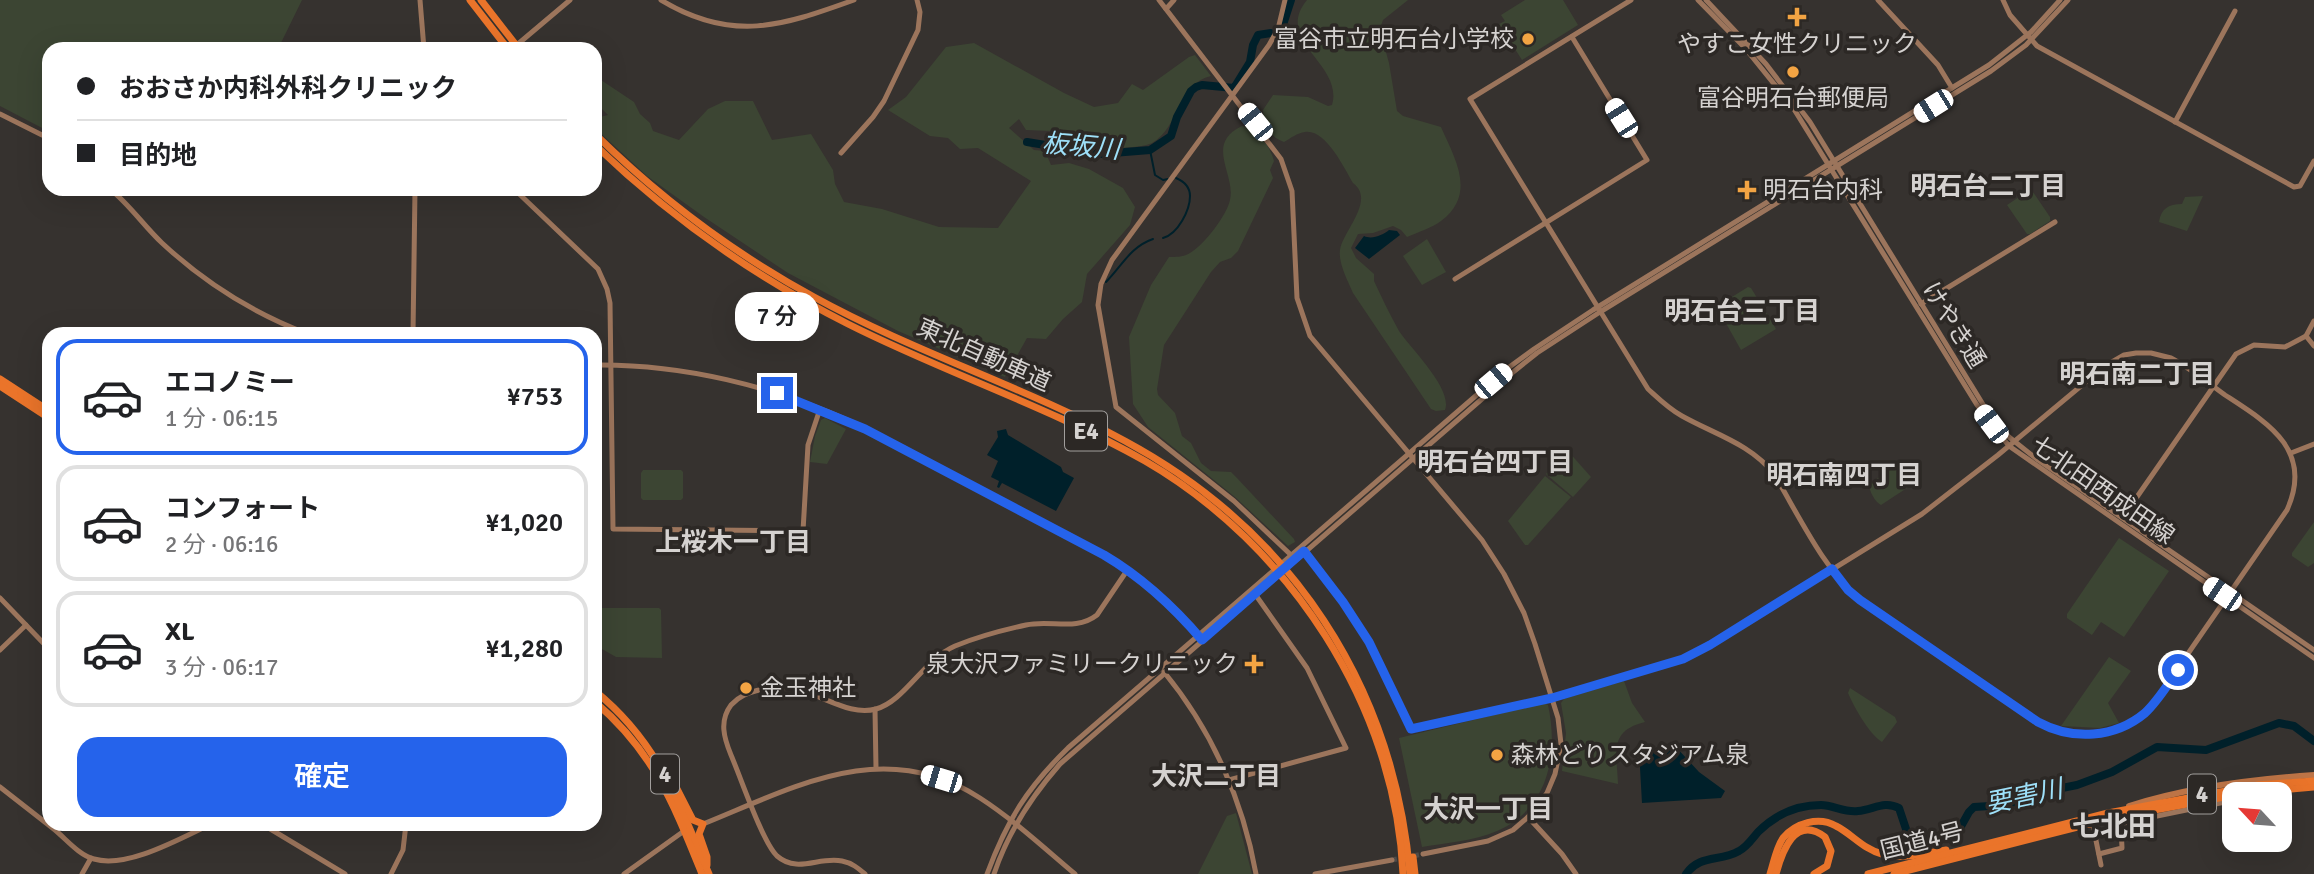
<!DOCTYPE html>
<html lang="ja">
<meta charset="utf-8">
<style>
:root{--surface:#fff;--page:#f2f2f2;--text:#202124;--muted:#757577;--line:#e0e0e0;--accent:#2563eb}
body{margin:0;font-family:Signika,"Noto Sans JP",sans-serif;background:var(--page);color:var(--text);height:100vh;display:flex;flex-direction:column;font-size:26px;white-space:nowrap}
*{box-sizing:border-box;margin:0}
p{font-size:23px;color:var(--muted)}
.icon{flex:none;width:38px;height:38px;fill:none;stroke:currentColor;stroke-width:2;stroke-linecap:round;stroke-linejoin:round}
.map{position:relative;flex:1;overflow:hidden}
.drawer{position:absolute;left:42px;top:327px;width:560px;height:504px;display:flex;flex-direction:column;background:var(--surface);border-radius:21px;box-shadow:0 7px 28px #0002}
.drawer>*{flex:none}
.top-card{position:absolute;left:42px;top:42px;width:560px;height:154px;border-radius:21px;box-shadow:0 7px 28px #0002;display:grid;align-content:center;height:154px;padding:0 35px;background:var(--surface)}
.needle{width:46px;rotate:296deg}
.fabs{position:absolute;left:2222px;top:782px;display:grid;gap:14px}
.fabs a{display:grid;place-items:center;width:70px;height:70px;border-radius:14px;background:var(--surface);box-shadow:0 7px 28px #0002;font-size:35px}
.end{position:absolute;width:32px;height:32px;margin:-16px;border:9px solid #2563eb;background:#fff;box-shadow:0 0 0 4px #fff}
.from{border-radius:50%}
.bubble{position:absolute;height:49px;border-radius:21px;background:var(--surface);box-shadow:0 7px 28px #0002;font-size:23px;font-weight:600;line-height:49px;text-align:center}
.car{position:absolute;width:21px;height:42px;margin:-21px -10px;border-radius:9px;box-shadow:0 0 5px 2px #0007;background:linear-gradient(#fff 24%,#345 0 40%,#fff 0 76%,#345 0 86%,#fff 0)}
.top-card b{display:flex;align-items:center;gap:24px;height:66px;font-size:26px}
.top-card b+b{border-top:2px solid var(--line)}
.top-card i{width:18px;height:18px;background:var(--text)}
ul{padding:12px 0 0;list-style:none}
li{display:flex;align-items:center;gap:21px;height:116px;margin:0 14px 10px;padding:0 21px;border:4px solid var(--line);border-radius:21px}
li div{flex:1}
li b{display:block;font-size:26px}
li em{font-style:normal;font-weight:600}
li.current{border-color:var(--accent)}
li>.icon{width:63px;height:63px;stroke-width:1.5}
.action{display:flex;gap:14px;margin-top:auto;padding:14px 35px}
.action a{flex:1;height:80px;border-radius:21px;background:var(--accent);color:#fff;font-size:28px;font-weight:600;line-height:80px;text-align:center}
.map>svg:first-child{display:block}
.green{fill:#3c4533}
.water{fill:#00202a}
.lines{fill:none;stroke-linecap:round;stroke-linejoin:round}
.stream{stroke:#00202a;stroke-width:2}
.river{stroke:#00202a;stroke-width:8}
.secondary-tunnel{stroke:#4e4a47;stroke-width:5;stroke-dasharray:5 2.5;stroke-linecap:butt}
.secondary{stroke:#9c755c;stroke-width:5}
.primary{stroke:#bd7446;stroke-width:6}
.highway{stroke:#ea742a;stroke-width:7}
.route{stroke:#2563eb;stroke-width:9}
.poi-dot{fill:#f3a443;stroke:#2c2825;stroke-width:2.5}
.labels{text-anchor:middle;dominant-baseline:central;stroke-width:7;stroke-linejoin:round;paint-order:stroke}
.shield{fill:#2c2825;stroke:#a29f9d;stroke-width:2}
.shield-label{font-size:23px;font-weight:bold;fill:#d5d2d0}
.poi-label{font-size:24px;fill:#d5d2d0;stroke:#2c2825;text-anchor:start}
.street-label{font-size:24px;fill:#d5d2d0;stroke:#2c2825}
.water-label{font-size:26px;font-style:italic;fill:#9ee0f9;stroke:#2c2825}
.neighbourhood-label{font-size:26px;font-weight:bold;fill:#d5d2d0;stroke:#2c2825}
.quarter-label{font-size:28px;font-weight:bold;fill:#d5d2d0;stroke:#2c2825}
</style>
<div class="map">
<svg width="2314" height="874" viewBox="0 0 2314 874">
<rect width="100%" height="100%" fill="#36322f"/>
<!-- green -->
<g class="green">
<path d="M0,0H302L278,49H49V129H44L0,106Z"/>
<path d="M1307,0H1408L1383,20L1378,34L1384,45L1389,63L1397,111L1403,116L1441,127C1455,159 1477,194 1441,221C1432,228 1418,232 1407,237L1401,230L1393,226L1373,233L1358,234L1351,248L1356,258L1374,274V281C1382,298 1390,315 1399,331C1411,349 1453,389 1445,410L1436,411L1431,409L1353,293C1348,281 1338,263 1340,250C1343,231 1376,200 1353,183C1344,168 1326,129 1305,132C1297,133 1291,138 1284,142C1269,137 1264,125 1263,110L1273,95L1308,97L1328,106L1332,105C1344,64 1273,41 1307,0Z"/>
<path d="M1525,0H1563L1578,25L1522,60L1499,24L1505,21L1501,15Z"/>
<path d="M974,43L1064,93L1094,107L1118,103L1132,84L1143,90L1189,57L1195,55L1211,76C1178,83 1180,127 1152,143C1140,149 1095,149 1082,147L1080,141L1061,142L1050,131L1026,130L1019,119L1009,128L1034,150L1045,151L1051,165L1069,163L1089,169L1123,188L1135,207L1130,225L1087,274L1082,302L1063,319L1046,339L1027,338L1005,377L898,331L788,273L704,217L647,176L595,128L600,117L608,115L595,102V76L634,102L640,114L650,123L653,131L679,140L708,109L725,101H753L772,140L811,134L833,170L835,184L844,202L882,209L939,227L998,228L1031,181L978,148L960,149L948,138L930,136L888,110L906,97L946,47Z"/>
<path d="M1242,126C1258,129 1270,146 1274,161L1270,170L1273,178L1238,251L1231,258L1220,262L1211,272L1164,345L1157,389L1158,395L1175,413L1182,436L1191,443L1201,463L1211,471L1231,472L1237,478L1294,539L1295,542L1288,546L1235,497L1148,427L1133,404L1129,337L1151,285L1169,257C1176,257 1184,257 1190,253C1204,245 1227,215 1230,200C1236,174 1204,144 1242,126Z"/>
<path d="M2031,189L2050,217V221L2030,234H2027L2007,205Z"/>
<path d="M2203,196L2187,231L2159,222C2161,209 2168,204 2182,204L2185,197Z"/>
<path d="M1427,239L1446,272L1422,285L1403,256Z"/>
<path d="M1748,287L1751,288L1776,329L1741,350L1718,309L1719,305Z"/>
<path d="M825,418L846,429L827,464L810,462L815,436L821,420Z"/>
<path d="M1567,450L1591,477L1573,497L1546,474Z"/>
<path d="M1899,464H1904L1914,480L1913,484L1881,505C1875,502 1869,491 1869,484Z"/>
<path d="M643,470H681L683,472V498L681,500H643L641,498V473Z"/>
<path d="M1545,476L1571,497L1528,545H1525L1508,521Z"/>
<path d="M2314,522V563L2308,567L2292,556V553Z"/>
<path d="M2119,538L2169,571L2124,637L2101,622L2092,635L2067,618V614Z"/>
<path d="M595,608H659L661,610L662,658L616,657L595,645Z"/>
<path d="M2109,657L2131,671L2108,703L2119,723L2100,728L2061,726Z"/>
<path d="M1624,681L1632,703L1645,722C1608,731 1617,753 1618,784L1562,771L1566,733L1561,703L1564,699Z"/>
<path d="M1850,688L1895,717L1897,722L1882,742C1869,734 1854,707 1848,693Z"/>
<path d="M1544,703L1548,705C1559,755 1548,809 1497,831C1473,841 1446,843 1422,847L1399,738Z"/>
<path d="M1236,813L1252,874H1198L1227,816Z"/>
</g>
<!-- water -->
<g class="water">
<path d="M1389,230L1397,231L1400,235L1369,259L1355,248L1364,236C1372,240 1383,235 1389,230Z"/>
<path d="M1006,429L1008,435L1061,467L1063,472L1074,478L1056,511L1002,483L999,488L997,487L999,481L991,477L998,461L987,455L998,437L997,431Z"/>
<path d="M1676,747L1699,772L1725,791L1721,798L1642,803L1639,750Z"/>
</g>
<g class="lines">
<!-- stream -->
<g class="stream">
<path d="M1150,150L1155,175L1163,180L1168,179"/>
<path d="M1163,238C1178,234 1190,210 1190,196C1190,187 1183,181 1176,178"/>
<path d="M1106,282C1122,266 1130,247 1153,239"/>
</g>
<!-- river -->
<g class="river">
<path d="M1027,142L1100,154L1150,150L1171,136L1177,117L1191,91L1196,87L1202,85L1234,88L1250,62L1253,45L1258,35L1271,33L1279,37L1291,0"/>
<path d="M1686,874C1700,854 1720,862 1739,851C1747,847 1752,839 1758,832C1775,815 1796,805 1821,805C1833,805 1845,813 1858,811C1873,810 1884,800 1899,808L1908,835L1926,838L1951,834L1960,828L1969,812L1974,807L2006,805L2052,790L2077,785L2112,772L2157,747L2206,750L2279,723L2294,726L2314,741"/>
</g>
<!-- secondary-tunnel -->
<path class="secondary-tunnel" d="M1392,860L1423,854"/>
<!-- secondary -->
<g class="secondary">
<path d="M420,0L424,49"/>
<path d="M661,0C732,43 782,26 854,0"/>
<path d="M1159,0L1281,159L1292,191L1297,298L1310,336L1482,540L1504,574L1524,613L1535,644L1558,718L1561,744L1555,774L1547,793L1528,817L1513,830L1488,841L1423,854"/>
<path d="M1285,0L1278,29L1269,45L1112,260L1101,284L1098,305L1116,407L1234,501L1291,555"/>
<path d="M1698,0L1745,48L1792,106L1977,405L2009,446L2314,658"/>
<path d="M1706,0L1766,64L1810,122L1984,406L2009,437L2038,460L2314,650"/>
<path d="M1878,0L1938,65L1952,88"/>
<path d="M2003,0L2010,15L2037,46L2294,187L2300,186L2314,161"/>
<path d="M1166,9L1174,0"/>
<path d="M512,49L570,0"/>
<path d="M0,114L42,135H49"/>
<path d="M2175,122L2235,11"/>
<path d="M841,153L873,117L884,101L918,30L920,12L917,0"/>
<path d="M110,189C129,204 144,226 162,243C204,282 255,314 308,334"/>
<path d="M514,189L598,269L607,289L610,303L613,529L803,531L808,445L820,409"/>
<path d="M1455,279L1647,160L1572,37"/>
<path d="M1921,304L2055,222"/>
<path d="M2314,321L2306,336L2314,346"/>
<path d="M413,334L415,189"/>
<path d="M595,365C683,364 772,386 852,422C904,446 953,475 1003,501C1077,541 1142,569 1198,635"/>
<path d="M2291,453L2314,444"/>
<path d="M2130,507L2236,354L2254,345L2285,347L2306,336"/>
<path d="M1304,551L1343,602L1369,642L1411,729L1552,698L1683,659L1710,645L1922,514L1998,455L2105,366L2124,355L2136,353H2151L2171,358C2190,368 2207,382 2225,395C2268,423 2314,450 2287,510L2156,700C2127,736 2079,745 2038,722L1860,600C1824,570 1798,514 1774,474C1751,444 1714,434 1682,416C1669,409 1659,399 1648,389L1470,99L1631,0"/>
<path d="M0,598L49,649"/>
<path d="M0,650L26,625"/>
<path d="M1164,672C1212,730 1243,801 1256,874"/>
<path d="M875,709L876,768"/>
<path d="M1229,780L1346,748L1307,668L1255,594"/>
<path d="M0,787C18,801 37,816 55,830C67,840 79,855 94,859C127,869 181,838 211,824"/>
<path d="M1528,817L1562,854L1576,874"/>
<path d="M2092,821L2101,865"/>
<path d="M262,824L345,874"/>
<path d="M703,824C795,787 884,736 980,798C1014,820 1044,848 1075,874"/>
<path d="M2099,854L2122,848L2121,826L2123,823L2235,800"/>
<path d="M82,874L91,858"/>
<path d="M391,874L403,850L406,824"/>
<path d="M624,874L684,831"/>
<path d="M865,874C858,868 852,863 842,861C819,856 798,874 777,856C762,841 741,778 731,755C724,738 719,721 731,705C739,696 748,693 759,690C805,676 840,719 876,709C905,701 923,660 955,646C977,637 1003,630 1026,625C1051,619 1075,632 1097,615L1128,569"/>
<path d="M987,874C1007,820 1027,788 1068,748L1508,368L1534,349L1593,310L1989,65L2031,32L2060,0"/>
<path d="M994,874C1008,832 1031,797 1060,764L1512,373L1537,353L1600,312L1991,71L2026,45L2068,0"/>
<path d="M1315,874L1392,860"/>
</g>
<!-- primary -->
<path class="primary" d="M2129,806C2188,787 2253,779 2314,775"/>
<!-- highway -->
<g class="highway">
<path d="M470,0L508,49"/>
<path d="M481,0L519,49"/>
<path d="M595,134C660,198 733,253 814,297C914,352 1025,387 1125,441C1292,531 1393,685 1410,874"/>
<path d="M595,145C670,217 755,277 848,324C945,373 1050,407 1145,461C1289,544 1396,707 1403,874"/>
<path d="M0,379L49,411"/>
<path d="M0,386L49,418"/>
<path d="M595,691C659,743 678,802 709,874"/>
<path d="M595,702C654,752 674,805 702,874"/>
<path d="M672,779L693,820L703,824L699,834L707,857V865"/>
<path d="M2236,794L2314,787"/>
<path d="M1413,857L1415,874"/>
<path d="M1770,874C1774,862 1776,848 1783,838C1795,823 1819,816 1836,826C1852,834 1863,849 1882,854C1902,860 1925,853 1946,850"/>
<path d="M1776,874C1782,852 1795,814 1825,837L1831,851L1827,866L1814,874"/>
<path d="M1868,874L2108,813L2258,785L2314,781"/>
<path d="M1894,874L2117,817L2235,795"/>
</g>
</g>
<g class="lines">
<!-- route -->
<path class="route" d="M777,393L865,429L1104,555C1143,578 1173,606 1202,640L1304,551L1343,602L1369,642L1411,729L1552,698L1683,659L1710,645L1832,569L1848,590L1860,600L2038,722C2073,741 2115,738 2145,713C2158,701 2168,684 2178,670"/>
</g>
<!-- markers -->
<g class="poi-dot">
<path d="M1793.5 6.5h7v7h7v7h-7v7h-7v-7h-7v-7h7z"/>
<circle cx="1528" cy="39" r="7"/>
<circle cx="1793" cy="72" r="7"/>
<path d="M1743.5 179.5h7v7h7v7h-7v7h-7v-7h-7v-7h7z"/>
<path d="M1250.5 653.5h7v7h7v7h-7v7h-7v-7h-7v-7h7z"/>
<circle cx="746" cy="688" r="7"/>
<circle cx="1497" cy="755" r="7"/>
</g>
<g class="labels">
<!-- shield labels -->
<g class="shield">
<rect x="1065" y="411.5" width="42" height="39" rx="5"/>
<rect x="651" y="754.5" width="28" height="39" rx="5"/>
<rect x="2188" y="774.5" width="28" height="39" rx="5"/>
</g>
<g class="shield-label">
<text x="1086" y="431">E4</text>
<text x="665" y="774">4</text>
<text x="2202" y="794">4</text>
</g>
<!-- poi labels -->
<g class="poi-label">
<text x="1514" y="39" text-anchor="end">富谷市立明石台小学校</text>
<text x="1797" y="44" text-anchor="middle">やすこ女性クリニック</text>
<text x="1793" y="98" text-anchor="middle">富谷明石台郵便局</text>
<text x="1763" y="190">明石台内科</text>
<text x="1238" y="664" text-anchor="end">泉大沢ファミリークリニック</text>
<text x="760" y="688">金玉神社</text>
<text x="1511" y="755">森林どりスタジアム泉</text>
</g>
<!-- street labels -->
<g class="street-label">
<text transform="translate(1954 325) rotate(58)">けやき通</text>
<text transform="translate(984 355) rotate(24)">東北自動車道</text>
<text transform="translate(2103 490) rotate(35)">七北田西成田線</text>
<text transform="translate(1922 841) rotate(-14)">国道4号</text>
</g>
<!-- water labels -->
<g class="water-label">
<text transform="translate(1081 147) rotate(5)">板坂川</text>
<text transform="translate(2024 797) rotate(-12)">要害川</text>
</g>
<!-- neighbourhood labels -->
<g class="neighbourhood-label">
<text x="1988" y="187">明石台二丁目</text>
<text x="1742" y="312">明石台三丁目</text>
<text x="2137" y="375">明石南二丁目</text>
<text x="1495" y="463">明石台四丁目</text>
<text x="1844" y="476">明石南四丁目</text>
<text x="733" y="543">上桜木一丁目</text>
<text x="1216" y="777">大沢二丁目</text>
<text x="1488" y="810">大沢一丁目</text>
</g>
<!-- quarter labels -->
<g class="quarter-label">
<text x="2114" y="827">七北田</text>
</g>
</g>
</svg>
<div class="fabs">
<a><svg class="needle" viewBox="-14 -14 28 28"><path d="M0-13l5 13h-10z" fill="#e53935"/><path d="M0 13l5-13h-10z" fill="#757577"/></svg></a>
</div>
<i class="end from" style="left:2178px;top:670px"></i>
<i class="end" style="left:777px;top:393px"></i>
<div class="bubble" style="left:735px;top:292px;width:84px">7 分</div>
<i class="car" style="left:1933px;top:106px;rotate:238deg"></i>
<i class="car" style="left:1621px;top:118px;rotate:328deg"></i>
<i class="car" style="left:1255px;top:122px;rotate:321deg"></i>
<i class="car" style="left:1493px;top:381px;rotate:50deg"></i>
<i class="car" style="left:1991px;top:424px;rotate:323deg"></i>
<i class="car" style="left:2222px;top:594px;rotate:304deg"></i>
<i class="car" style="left:941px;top:779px;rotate:287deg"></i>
<div class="top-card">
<b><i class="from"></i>おおさか内科外科クリニック</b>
<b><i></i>目的地</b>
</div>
<section class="drawer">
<ul>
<li class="current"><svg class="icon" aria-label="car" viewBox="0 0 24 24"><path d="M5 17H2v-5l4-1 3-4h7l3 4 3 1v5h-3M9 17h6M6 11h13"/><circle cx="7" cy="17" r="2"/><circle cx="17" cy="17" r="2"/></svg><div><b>エコノミー</b><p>1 分 · 06:15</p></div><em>¥753</em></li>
<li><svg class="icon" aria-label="car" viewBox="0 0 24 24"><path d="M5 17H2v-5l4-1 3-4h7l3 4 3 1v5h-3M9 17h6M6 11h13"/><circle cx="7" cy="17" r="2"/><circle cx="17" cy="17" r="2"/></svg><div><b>コンフォート</b><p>2 分 · 06:16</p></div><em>¥1,020</em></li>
<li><svg class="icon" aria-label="car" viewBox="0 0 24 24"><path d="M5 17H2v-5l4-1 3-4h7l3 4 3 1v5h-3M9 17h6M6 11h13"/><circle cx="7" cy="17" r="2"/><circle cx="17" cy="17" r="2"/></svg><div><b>XL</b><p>3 分 · 06:17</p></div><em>¥1,280</em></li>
</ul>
<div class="action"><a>確定</a></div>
</section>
</div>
